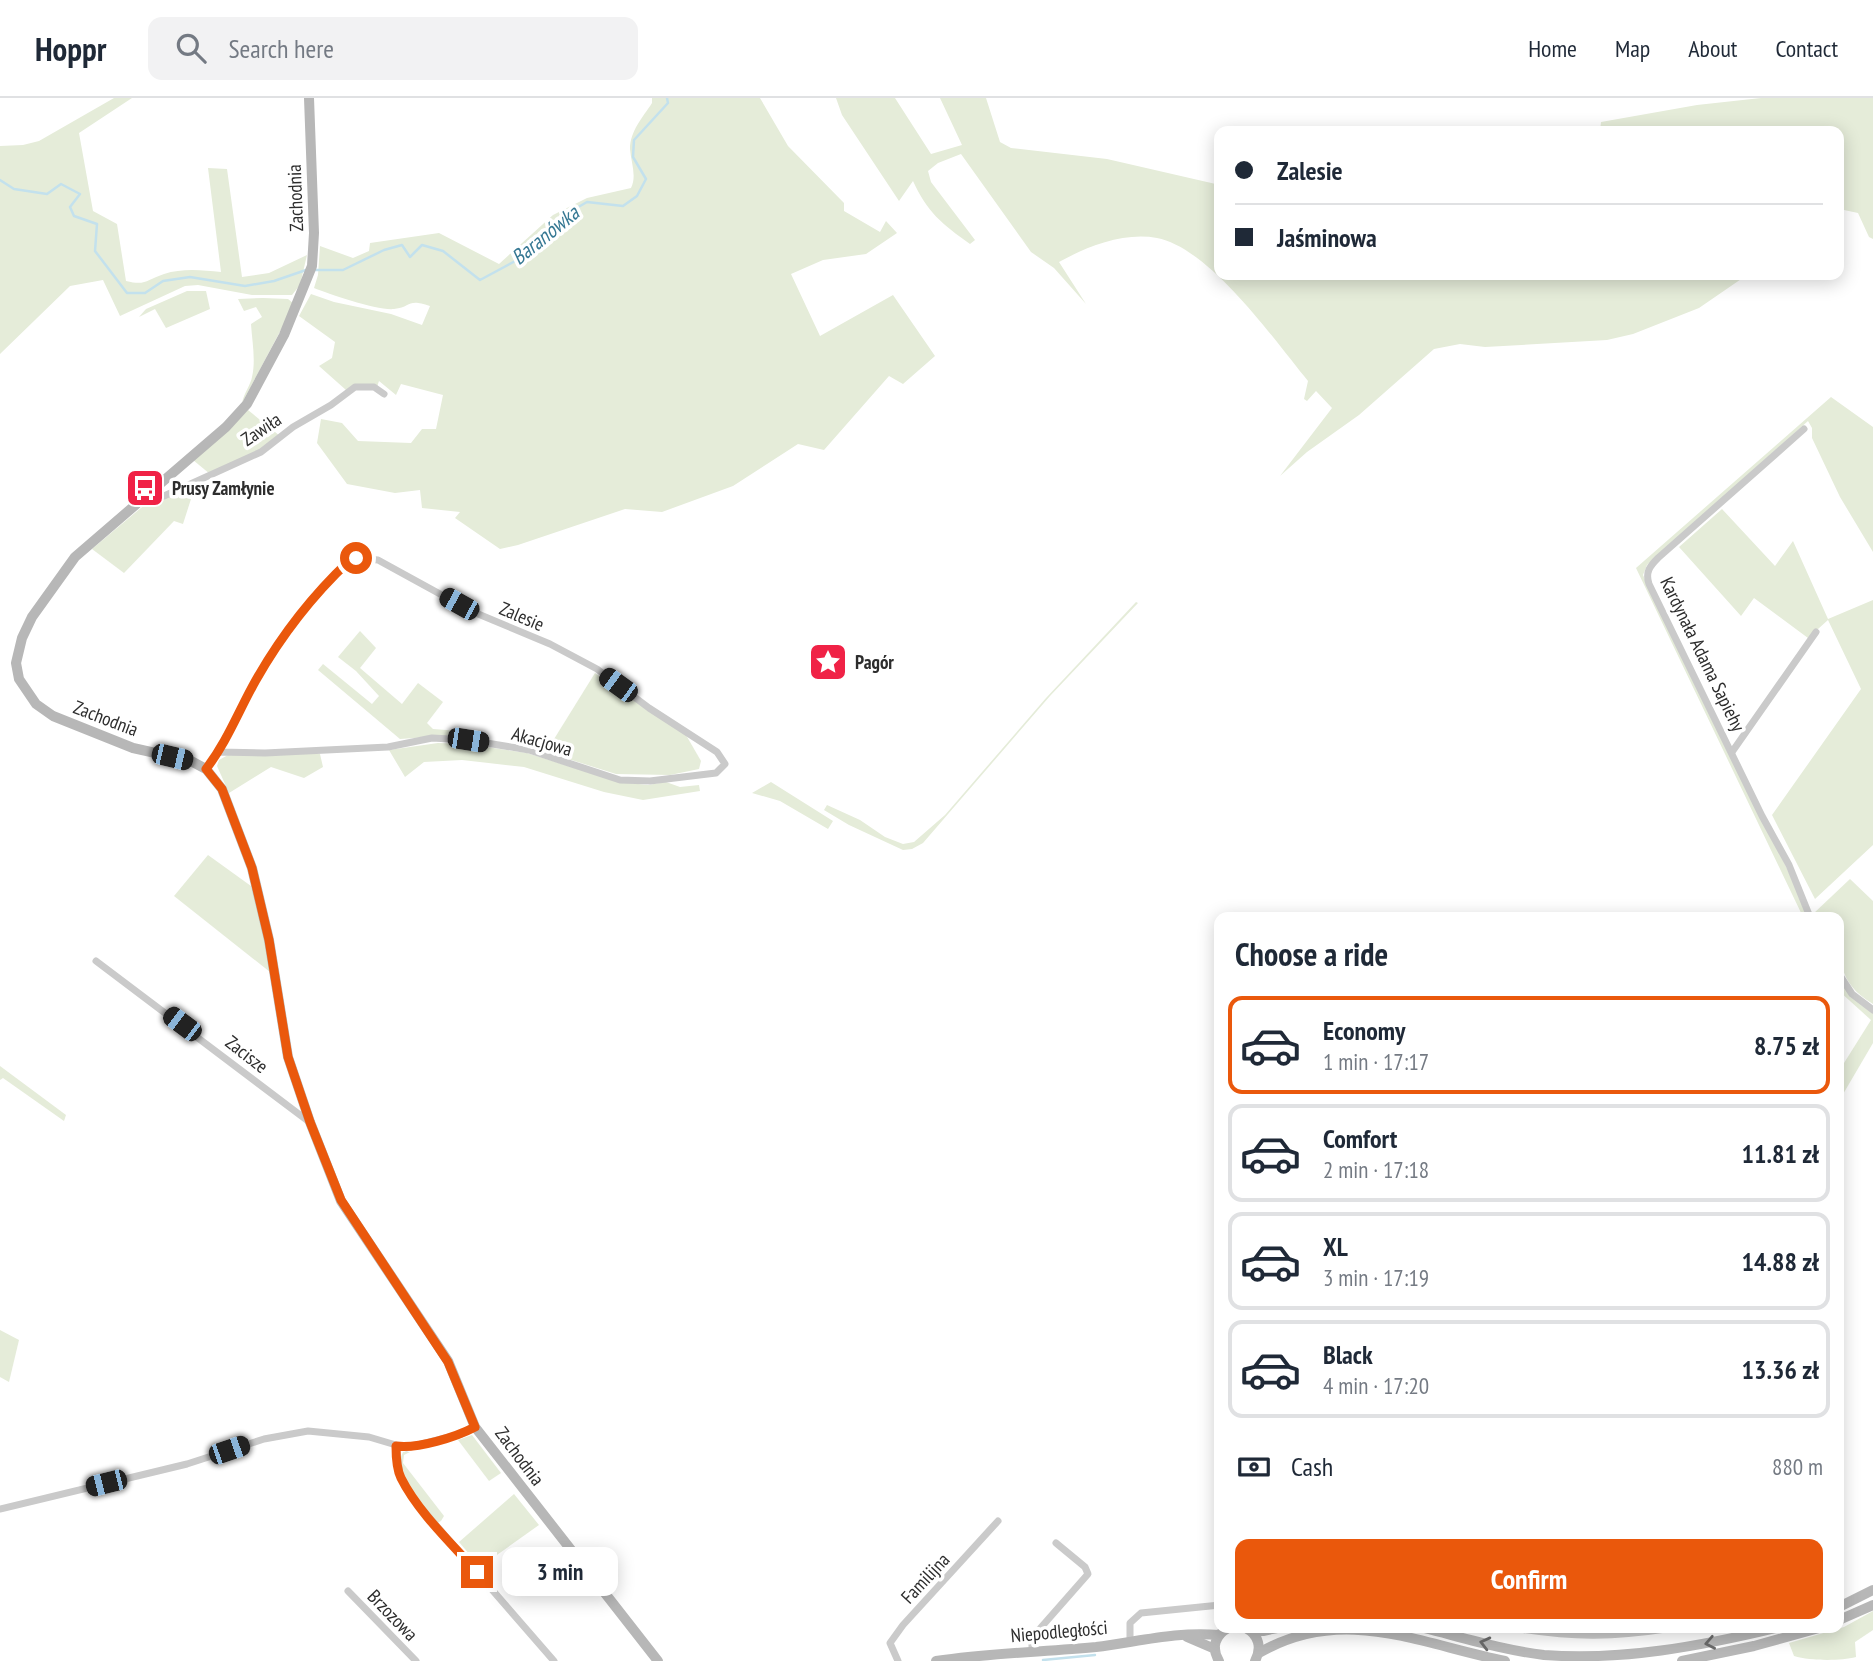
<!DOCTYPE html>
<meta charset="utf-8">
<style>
:root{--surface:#fff;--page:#f2f2f3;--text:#1f2937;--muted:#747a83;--line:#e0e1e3;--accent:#ea580c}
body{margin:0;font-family:"PT Sans Narrow",sans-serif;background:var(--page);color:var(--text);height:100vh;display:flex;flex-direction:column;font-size:26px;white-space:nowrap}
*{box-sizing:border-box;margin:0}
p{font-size:23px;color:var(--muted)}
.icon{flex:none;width:38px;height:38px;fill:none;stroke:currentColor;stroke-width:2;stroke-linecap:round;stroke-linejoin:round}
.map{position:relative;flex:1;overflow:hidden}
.details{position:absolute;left:1214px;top:814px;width:630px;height:721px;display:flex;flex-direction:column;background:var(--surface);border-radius:14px;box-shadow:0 4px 18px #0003}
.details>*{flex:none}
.top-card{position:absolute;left:1214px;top:28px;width:630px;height:154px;border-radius:14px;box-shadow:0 4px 18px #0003;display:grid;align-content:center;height:154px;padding:0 21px;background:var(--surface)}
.end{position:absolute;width:32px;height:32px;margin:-16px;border:9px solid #ea580c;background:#fff;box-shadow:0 0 0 4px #fff}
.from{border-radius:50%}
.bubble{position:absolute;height:49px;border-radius:14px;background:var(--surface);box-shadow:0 4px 18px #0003;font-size:23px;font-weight:700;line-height:49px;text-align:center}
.car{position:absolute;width:21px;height:42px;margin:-21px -10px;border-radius:9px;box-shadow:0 0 5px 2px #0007;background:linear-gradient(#222 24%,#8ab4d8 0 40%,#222 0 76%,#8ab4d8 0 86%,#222 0)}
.top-card b{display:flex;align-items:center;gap:24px;height:66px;font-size:26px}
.top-card b+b{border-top:2px solid var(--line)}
.top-card i{width:18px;height:18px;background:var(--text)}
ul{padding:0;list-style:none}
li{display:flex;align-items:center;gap:21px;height:98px;margin:0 14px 10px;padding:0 7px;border:4px solid var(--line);border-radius:14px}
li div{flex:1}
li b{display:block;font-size:26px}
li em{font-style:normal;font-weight:700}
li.current{border-color:var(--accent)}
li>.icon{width:63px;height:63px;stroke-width:1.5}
h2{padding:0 21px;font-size:32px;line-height:84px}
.pay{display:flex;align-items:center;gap:18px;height:77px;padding:0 21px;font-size:26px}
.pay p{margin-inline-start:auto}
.primary-button{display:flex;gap:14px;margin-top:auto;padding:14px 21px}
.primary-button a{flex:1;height:80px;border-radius:14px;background:var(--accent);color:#fff;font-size:28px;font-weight:700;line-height:80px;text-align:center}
header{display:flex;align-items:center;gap:42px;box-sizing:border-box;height:98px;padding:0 35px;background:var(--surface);border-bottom:2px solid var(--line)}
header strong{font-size:33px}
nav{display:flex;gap:38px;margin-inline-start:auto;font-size:24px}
.search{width:490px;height:63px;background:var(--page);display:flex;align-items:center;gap:18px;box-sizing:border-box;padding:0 24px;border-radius:14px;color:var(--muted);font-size:26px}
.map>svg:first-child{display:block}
.green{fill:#e5ecd9}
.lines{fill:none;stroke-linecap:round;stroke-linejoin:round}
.stream{stroke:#c3e1ed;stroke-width:2.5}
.street{stroke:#cacaca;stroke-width:7}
.secondary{stroke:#b7b7b7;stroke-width:10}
.oneway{stroke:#6b6b6b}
.route{stroke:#ea580c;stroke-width:9}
.labels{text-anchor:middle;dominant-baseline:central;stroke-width:7;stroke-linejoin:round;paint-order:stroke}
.street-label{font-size:19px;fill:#2d2d2d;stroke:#fff}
.poi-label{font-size:19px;font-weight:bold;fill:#2d2d2d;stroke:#fff;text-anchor:start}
.water-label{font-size:21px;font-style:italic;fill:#367893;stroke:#fff}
</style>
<header>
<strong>Hoppr</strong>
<div class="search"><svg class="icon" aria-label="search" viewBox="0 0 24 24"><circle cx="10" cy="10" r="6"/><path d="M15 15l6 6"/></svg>Search here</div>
<nav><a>Home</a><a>Map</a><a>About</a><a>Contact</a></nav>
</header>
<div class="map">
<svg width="1873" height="1563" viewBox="0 0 1873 1563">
<rect width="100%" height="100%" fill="#fff"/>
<!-- green -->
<g class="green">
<path d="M114,0H132L79,35L93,113L117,126L126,183C146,188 146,182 164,176C182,170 202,172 221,174L208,70L227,71L242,179L269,175L307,157L300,187L292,197H252L198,187L185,188L120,218L103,182L70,188L0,256V48L23,47L39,43Z"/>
<path d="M652,0H760L788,48L844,105V113L880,134L886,123L897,135L866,156L823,162L791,176L820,238L893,197L935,258L903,286L889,278L824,352L798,346L733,388L662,414L625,411L518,447L500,451L455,420L460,414L422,410L420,392L395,395L347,386L317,345L321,321L342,325L358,343L411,345L422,331H436L443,297L401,286L396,297L379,283L377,289L346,292L319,268L332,260L335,244L299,218L311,196L334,204L391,216L422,227L430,208C407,200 412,209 394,211C379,213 329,196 314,190L318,177L320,148L353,160L369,153L370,145L439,135L499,166L553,117L587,100L631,90C637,78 631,64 630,51C630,33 643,19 652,5Z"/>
<path d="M836,0H895L931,56L962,47L940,0H986L1000,44L1011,50L1107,61L1220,87V177H1747L1699,210L1633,236L1607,242L1485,249L1460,246L1434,251L1359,317L1307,354L1280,378L1332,310L1316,293L1307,303L1304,301L1308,283C1275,243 1210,150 1157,140C1124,134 1088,148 1059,164L1086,206L1054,170L1031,154L961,56L938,65L928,73L931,84L975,142L970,146C942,126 927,114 913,83L899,103L842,17Z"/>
<path d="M1761,0H1873V141L1869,139L1858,115L1844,112L1839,116V33H1600L1601,24L1697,7Z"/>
<path d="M187,193H206L210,211L166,230L155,211L139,219L146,211Z"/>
<path d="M263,200L288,201L293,205V209L242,305C244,295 251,286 252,279C256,262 252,243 251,226L262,219L256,209L244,213L238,201Z"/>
<path d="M1831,299L1873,329V454L1840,399L1812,340V330L1808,323L1647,467L1643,477L1790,777L1808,819H1803L1636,470Z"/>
<path d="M248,312L280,338L260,353L210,376L193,362Z"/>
<path d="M173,396L191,401L183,426L174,423L124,475L92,451L154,399Z"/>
<path d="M1722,411L1775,468L1793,443L1828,521L1873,502V747L1815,801L1772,717L1861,591L1828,522L1808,540L1754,500L1741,518L1679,449Z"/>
<path d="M1136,504L1138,505L1050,598L923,745L912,751L903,752L849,727L824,712L827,707L860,722L885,739L903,746L914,744L945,717L1046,600Z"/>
<path d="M360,533L376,550L360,570L402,606L418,585L443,604L427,625L433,631L460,633L457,637L400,641L318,572L323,566L372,606L379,598L356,573L338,559Z"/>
<path d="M595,575L686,637L701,663L699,671L670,677L616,676L546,654Z"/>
<path d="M438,645L467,646L527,655L619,684L648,687L666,684L680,689L699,687L700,693L643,702L604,694L524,669L462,662L424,664L405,679L389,652Z"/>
<path d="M310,655L320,656L323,669L304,680L271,669L229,695L217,668L219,662L228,657Z"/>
<path d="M771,684L833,723L828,731L780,703L752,695Z"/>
<path d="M208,757L251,788L262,825L270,874L174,798Z"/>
<path d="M1850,781L1873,803V906C1836,884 1839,858 1839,819H1815L1813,816Z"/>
<path d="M1839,881L1873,914V945L1839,1003V973L1871,922L1839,893Z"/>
<path d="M0,968L66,1017L64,1023L3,980L0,982Z"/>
<path d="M0,1232L19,1242L9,1284L0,1279Z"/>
<path d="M472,1337L501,1375L489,1383L458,1342Z"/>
<path d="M403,1354H410L404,1357L403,1365L444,1418L441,1423L437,1425C425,1409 391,1374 403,1354Z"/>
<path d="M514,1396L539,1427L480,1469L459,1444Z"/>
<path d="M1873,1513V1532L1855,1544L1856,1559C1840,1563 1811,1563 1794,1558L1789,1545L1844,1529Z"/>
</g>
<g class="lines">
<!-- stream -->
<g class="stream">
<path d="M0,82L14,91L47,96L61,86L80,96L70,109L74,118L97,126L95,153L127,195H145L163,183L190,179L245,188L274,183L306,172"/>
<path d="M312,172H343L384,152L402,147L410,159L422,147L443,153L480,182L519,161L561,119L587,104L623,108L637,98L646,81L633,59L634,42L668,5L667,0"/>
<path d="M1043,1562L1095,1557"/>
</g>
<!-- street -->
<g class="street">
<path d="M1804,331L1658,460C1650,468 1645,474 1649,486L1762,718L1789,767L1810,819"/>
<path d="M150,395L164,398L261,354L293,329L331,307L355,289H374L384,296"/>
<path d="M1732,654L1816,534"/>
<path d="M206,671C227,643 239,612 256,582C281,538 313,498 349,463L356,460L378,462L471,513L550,546L597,571L649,610L717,654L725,666L716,675L650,683L620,682L529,652L468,642L432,640L388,649L265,655L219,654"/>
<path d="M96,863L308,1023"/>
<path d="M1839,876L1852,896L1873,912"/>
<path d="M396,1348L400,1378L415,1403L554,1563"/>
<path d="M0,1411L187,1366L264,1341L308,1333L369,1339L406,1350L461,1336L475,1329"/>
<path d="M348,1493L416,1563"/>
<path d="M1514,1530C1574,1540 1614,1539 1673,1530"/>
<path d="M1130,1544V1525L1141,1515L1220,1507"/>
<path d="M1032,1553V1541L1037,1534L1088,1476L1085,1469L1056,1445"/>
<path d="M898,1563L890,1545L903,1527L998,1423"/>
</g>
<!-- secondary -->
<g class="secondary">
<path d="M309,0L314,135L312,168L284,237L247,306L226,329L75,459L32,519L22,540L16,565L19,581L36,606L53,618L133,650L191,663L206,671L222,691L252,770L269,842L288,959L310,1024L341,1103L448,1263L475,1329L658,1563"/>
<path d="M1839,1509L1873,1492"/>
<path d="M1839,1522L1873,1507"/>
<path d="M1246,1530C1259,1537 1262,1550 1255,1563"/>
<path d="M1424,1530C1464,1540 1503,1552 1544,1557C1622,1563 1701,1548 1776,1530"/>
<path d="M1252,1533H1263L1277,1530"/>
<path d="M1187,1539L1215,1551"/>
<path d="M1259,1555C1343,1506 1419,1546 1505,1563"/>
<path d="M936,1563C989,1555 1043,1554 1096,1549C1137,1544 1177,1533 1219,1537"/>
<path d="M1219,1563C1211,1550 1215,1537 1228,1530"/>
<path d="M1682,1563L1754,1548L1819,1530"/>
</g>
</g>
<!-- one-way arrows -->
<defs><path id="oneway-chevron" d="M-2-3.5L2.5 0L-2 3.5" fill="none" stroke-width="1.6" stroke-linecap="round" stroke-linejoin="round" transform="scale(1.75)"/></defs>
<g class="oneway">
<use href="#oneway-chevron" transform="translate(1485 1545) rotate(-166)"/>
<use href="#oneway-chevron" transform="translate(1710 1545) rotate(169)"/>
</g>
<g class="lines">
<!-- route -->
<path class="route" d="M356,460L349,463C313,497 281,538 256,582C239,612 227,644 206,671L222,691L252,770L269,842L288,959L310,1024L341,1102L448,1264L475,1329C456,1339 418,1351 396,1348C396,1358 397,1372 401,1380C418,1414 452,1446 477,1474"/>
</g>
<!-- icons -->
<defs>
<symbol id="bus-square" viewBox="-11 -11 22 22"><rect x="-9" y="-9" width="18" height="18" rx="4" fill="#f02246" stroke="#fff"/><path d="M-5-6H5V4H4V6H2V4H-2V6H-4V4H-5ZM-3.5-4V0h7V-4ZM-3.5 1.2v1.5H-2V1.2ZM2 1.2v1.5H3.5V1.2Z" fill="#fff"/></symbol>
<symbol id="sight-square" viewBox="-11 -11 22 22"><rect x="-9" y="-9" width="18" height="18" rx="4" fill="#f02246" stroke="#fff"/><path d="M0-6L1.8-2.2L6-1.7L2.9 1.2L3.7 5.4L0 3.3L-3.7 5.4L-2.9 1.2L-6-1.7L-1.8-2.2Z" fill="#fff"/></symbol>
</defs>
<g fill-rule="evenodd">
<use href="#bus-square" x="123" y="368" width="44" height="44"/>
<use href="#sight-square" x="806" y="542" width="44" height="44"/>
</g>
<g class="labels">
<!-- street labels -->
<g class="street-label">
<text transform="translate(295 100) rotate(-92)">Zachodnia</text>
<text transform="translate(261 331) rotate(-34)">Zawiła</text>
<text transform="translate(522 518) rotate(23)">Zalesie</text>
<text transform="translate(1703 556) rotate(64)">Kardynała Adama Sapiehy</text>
<text transform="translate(106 620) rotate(21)">Zachodnia</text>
<text transform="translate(542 643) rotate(16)">Akacjowa</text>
<text transform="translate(247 956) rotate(38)">Zacisze</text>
<text transform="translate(520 1358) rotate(53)">Zachodnia</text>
<text transform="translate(925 1480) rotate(-47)">Familijna</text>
<text transform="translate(393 1517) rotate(46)">Brzozowa</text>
<text transform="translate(1059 1533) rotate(-5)">Niepodległości</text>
</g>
<!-- poi labels -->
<g class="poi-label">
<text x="172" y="390">Prusy Zamłynie</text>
<text x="855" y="564">Pagór</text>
</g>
<!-- water labels -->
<g class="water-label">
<text transform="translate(545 137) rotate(-39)">Baranówka</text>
</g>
</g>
</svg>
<i class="end from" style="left:356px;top:460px"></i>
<i class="end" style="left:477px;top:1474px"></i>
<div class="bubble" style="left:502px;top:1449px;width:116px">3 min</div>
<i class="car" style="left:459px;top:506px;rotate:299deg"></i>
<i class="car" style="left:618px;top:587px;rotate:306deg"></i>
<i class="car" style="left:468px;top:642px;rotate:99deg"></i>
<i class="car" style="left:172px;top:659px;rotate:103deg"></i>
<i class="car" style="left:182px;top:926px;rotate:307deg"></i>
<i class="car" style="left:229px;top:1352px;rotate:71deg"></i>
<i class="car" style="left:106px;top:1385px;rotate:256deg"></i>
<div class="top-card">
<b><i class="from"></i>Zalesie</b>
<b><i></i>Jaśminowa</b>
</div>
<section class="details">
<h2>Choose a ride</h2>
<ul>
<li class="current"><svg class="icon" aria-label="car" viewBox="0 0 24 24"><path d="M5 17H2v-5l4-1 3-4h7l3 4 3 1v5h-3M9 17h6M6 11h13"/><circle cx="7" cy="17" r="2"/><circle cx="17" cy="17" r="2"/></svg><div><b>Economy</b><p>1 min · 17:17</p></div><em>8.75 zł</em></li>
<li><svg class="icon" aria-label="car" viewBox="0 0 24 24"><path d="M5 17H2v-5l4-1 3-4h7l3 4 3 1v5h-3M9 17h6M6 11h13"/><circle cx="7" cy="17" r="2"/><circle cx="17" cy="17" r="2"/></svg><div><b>Comfort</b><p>2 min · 17:18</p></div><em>11.81 zł</em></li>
<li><svg class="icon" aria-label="car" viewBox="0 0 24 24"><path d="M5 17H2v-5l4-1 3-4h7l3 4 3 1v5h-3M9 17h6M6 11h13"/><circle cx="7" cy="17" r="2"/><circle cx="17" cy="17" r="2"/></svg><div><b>XL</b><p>3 min · 17:19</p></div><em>14.88 zł</em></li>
<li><svg class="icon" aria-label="car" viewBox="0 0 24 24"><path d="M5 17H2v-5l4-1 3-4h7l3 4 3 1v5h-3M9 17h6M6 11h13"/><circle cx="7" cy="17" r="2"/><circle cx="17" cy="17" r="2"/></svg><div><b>Black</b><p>4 min · 17:20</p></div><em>13.36 zł</em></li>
</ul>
<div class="pay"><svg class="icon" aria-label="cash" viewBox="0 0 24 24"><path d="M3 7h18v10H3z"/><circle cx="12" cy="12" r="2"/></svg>Cash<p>880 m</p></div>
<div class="primary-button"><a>Confirm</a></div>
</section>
</div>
